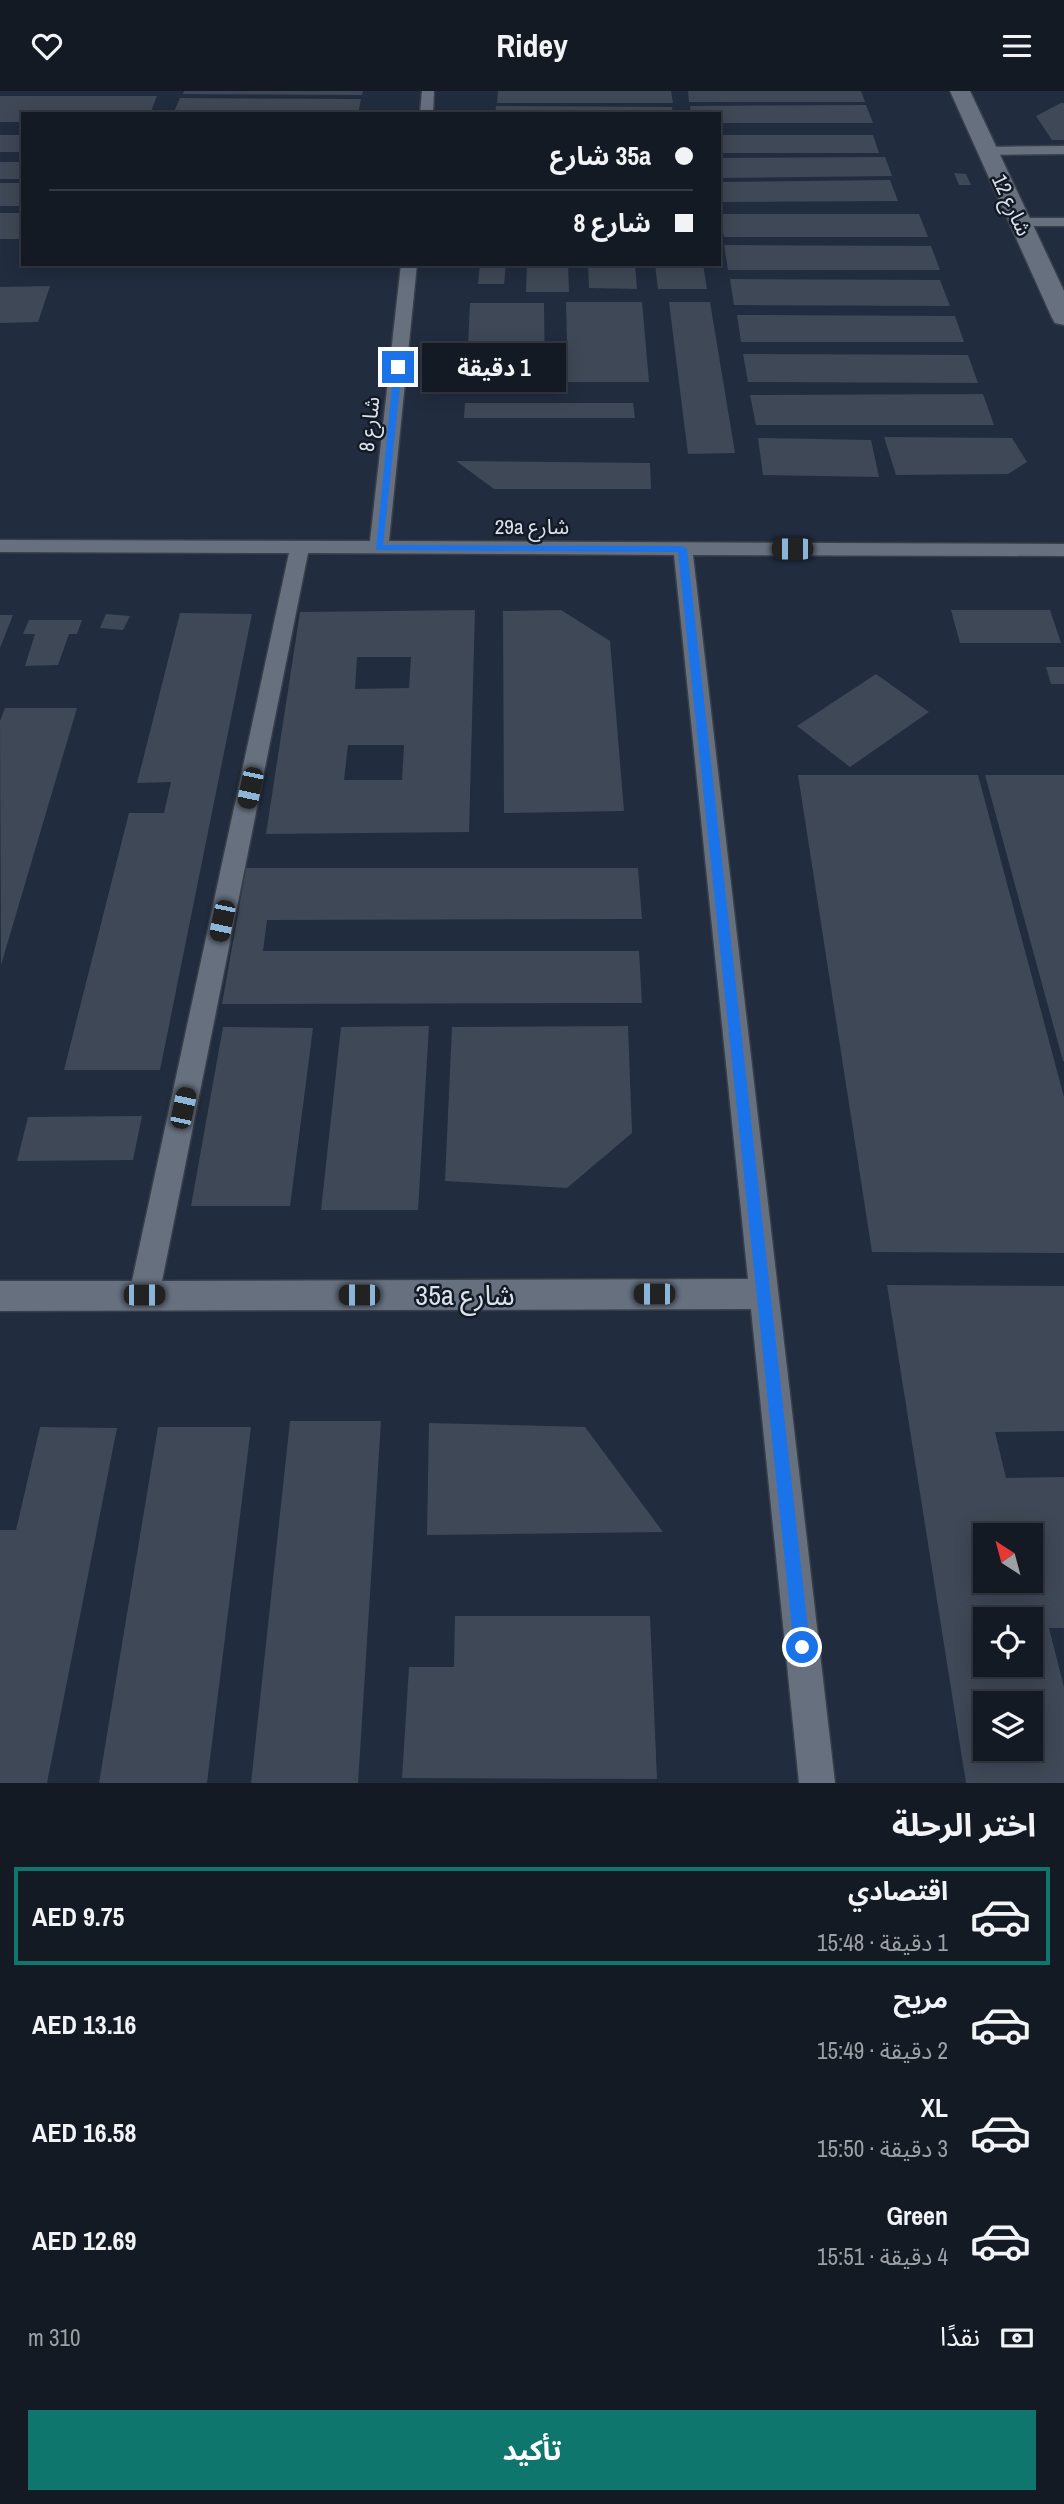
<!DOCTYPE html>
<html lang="ar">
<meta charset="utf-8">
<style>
:root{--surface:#141a24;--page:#1d232c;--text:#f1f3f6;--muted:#9da1a6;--line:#333841;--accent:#0f766e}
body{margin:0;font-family:"Archivo Narrow","Noto Sans Arabic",sans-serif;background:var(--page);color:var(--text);direction:rtl;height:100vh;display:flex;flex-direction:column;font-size:26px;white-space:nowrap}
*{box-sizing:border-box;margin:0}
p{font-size:23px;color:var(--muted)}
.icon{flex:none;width:38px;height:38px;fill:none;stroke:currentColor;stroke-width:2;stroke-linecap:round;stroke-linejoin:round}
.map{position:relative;height:1692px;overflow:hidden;direction:ltr}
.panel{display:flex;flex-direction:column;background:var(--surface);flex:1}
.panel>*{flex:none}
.top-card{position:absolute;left:21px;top:21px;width:700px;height:154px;border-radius:0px;box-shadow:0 4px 18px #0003,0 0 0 2px var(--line);direction:rtl;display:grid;align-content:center;height:154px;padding:0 28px;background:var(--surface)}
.needle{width:46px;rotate:324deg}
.buttons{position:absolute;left:973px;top:1432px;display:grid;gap:14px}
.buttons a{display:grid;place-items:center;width:70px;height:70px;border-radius:0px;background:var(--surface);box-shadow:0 4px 18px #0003,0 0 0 2px var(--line);font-size:35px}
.end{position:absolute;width:32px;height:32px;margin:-16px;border:9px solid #1a73e8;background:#fff;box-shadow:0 0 0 4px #fff}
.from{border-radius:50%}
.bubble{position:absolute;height:49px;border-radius:0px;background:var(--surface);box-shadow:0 4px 18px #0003,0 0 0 2px var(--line);font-size:23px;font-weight:700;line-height:49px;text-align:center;direction:rtl}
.car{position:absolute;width:21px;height:42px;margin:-21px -10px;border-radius:9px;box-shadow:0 0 5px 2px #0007;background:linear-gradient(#222 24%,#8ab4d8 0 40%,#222 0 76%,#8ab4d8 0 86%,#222 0)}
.top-card b{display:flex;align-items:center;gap:24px;height:66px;font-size:26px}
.top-card b+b{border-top:2px solid var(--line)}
.top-card i{width:18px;height:18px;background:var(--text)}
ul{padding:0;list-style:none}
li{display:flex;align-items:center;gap:21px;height:98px;margin:0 14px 10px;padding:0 14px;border:4px solid transparent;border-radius:0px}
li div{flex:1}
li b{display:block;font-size:26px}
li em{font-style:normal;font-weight:700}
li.selected{border-color:var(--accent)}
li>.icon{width:63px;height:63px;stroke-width:1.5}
h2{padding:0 28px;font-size:32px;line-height:84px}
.pay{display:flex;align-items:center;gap:18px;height:77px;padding:0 28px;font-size:26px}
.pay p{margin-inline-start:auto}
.cta{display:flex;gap:14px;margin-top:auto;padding:14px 28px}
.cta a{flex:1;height:80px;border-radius:0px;background:var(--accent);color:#fff;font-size:28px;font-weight:700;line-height:80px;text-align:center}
header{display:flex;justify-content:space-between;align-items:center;height:91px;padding:0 28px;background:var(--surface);font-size:32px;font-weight:700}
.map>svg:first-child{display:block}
.built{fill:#212c3e;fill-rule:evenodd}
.building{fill:#3f4856;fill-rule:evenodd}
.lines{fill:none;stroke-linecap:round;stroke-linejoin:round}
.service-casing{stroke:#393f4a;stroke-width:3}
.minor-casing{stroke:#393f4a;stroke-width:3}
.service{fill:#66707f;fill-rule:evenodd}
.minor{fill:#66707f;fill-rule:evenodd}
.route{fill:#1a73e8}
.labels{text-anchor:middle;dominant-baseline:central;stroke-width:5;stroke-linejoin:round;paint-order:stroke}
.far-street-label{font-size:21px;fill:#dce2eb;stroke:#121a26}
.near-street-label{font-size:28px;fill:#dce2eb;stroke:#121a26}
</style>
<header><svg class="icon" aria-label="menu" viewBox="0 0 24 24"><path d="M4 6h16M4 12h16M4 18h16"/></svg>Ridey<svg class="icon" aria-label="heart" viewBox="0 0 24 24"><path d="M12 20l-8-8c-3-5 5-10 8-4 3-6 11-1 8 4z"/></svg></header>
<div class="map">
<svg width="1064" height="1692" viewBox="0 0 1064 1692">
<rect width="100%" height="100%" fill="#1b2330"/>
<!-- built -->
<path class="built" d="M0,0H1064V1692H0ZM23,23H719V173H23ZM985,1444H1031V1489H985ZM985,1528H1031V1573H985ZM985,1612H1031V1657H985Z"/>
<!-- building -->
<g class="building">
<path d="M184,0H363L362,4L183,3Z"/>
<path d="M498,0H671L673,12H497Z"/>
<path d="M688,0H861L865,11H689Z"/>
<path d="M0,5H157L150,23H23V31H0Z"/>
<path d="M180,7L361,8L358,23H173Z"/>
<path d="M1061,12H1064V49H1052L1036,25Z"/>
<path d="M866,14L873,32H719V23H691L690,15Z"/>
<path d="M496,15L672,16L673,23H495Z"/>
<rect x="0" y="44" width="23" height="17"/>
<path d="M719,44H873L879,62H719Z"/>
<path d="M885,66L892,85L719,87V67Z"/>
<rect x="0" y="71" width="23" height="17"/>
<path d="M954,82L966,83L971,94H959Z"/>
<path d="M890,89L898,110L719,111V91Z"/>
<rect x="0" y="92" width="23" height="23"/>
<rect x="0" y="122" width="23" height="26"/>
<path d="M720,123H919L928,146H724Z"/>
<path d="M724,154L931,155L940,179H728Z"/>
<path d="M480,173H506L504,193H478Z"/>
<path d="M527,173H568L569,201H526Z"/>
<path d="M588,173H635L637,198L589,197Z"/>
<path d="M655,173H703L707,198H658Z"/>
<path d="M730,188L940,189L950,215L734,214Z"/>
<path d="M50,195L38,231L0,232V196Z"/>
<path d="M566,211H642L649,291H568Z"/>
<path d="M669,211H710L735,362L688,363Z"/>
<path d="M470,212H544L545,296L466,297Z"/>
<path d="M737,224L955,225L964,251H741Z"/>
<path d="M743,263L968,264L978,292L748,291Z"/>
<path d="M983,303L994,334H756L750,304Z"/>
<path d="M465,312H633L635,327H464Z"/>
<path d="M884,346L1012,347L1027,371L1008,383L896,384Z"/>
<path d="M758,347L871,349L879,386L763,384Z"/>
<path d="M456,370L650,372L651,398H494Z"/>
<path d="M475,519L469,741L266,743L300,521ZM357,566H411L409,597L355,598ZM348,654H404L402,689H344Z"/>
<path d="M561,519L610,550L624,720L504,722L503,520Z"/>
<path d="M951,519H1050L1061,552H960Z"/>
<path d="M180,522L252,523L160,979H64L129,722H164L171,691L137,692Z"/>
<path d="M106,523L130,525L123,539L100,537Z"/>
<path d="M0,524H13L0,557Z"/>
<path d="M29,529H82L77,543H69L58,574L25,575L35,543H23Z"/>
<path d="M1046,576H1064V593H1051Z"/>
<path d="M876,583L929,621L850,676L797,635Z"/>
<path d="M5,617H77L1,874L0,630Z"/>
<path d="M798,684H978L1064,1006V1162L872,1161Z"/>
<path d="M985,684H1064V970H1063Z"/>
<path d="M246,777H638L642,828L267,829L263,860H639L642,912L222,913Z"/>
<path d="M429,935L418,1119H321L341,936Z"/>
<path d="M628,935L632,1042L567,1097L445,1090L452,936Z"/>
<path d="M223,936L313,937L290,1115H191Z"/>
<path d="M142,1025L133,1069L17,1070L28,1026Z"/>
<path d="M887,1194L1064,1195V1340L995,1341L1006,1387L1064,1386V1537H1049L1064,1596V1692H966ZM985,1444H1031V1489H985ZM985,1528H1031V1573H985ZM985,1612H1031V1657H985Z"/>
<path d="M290,1330H381L358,1692H251Z"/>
<path d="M429,1332L585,1336L663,1441L427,1444Z"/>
<path d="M40,1336L117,1337L47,1692H0V1439H16Z"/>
<path d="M158,1336H251L207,1692H99Z"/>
<path d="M455,1525H650L657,1688L402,1687L409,1576H454Z"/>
</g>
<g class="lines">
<defs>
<g id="service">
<path d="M422,0H434L433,23H420Z"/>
<path d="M1064,55V63L987,64L980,60L987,56Z"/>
<path d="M1064,127V135H1020L1013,131L1020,127Z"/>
<path d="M401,173H417L389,450L1064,453V465L693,464L835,1692H799L751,1218L0,1220V1190H132L289,462L0,461V449L370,450ZM308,462L674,464L748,1188L162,1190Z"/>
</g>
<path id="minor" d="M950,0H970L1064,200V234L1055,232L1052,227Z"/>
</defs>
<!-- service casing -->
<use href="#service" class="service-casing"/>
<!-- minor casing -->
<use href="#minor" class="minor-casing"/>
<!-- service -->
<use href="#service" class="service"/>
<!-- minor -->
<use href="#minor" class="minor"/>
</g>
<!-- route -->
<path class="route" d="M398,274L402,276L383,454L682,455L687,458L810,1556L802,1564L794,1556L678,461L376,459L394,276Z"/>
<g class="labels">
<!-- far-street labels -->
<g class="far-street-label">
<text transform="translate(1012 114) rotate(65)">شارع 12</text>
<text transform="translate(369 333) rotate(-84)">شارع 8</text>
<text x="532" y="435">29a شارع</text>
</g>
<!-- near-street labels -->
<g class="near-street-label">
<text x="465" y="1204">35a شارع</text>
</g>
</g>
</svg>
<div class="buttons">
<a><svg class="needle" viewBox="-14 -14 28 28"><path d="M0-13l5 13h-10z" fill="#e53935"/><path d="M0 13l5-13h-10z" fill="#9da1a6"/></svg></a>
<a><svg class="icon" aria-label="locate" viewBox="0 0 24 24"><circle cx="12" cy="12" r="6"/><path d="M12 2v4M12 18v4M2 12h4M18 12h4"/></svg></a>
<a><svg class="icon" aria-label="layers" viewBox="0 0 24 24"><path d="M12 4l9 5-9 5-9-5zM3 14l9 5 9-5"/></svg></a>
</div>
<i class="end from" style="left:802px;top:1556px"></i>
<i class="end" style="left:398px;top:276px"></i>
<div class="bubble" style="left:422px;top:252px;width:144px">1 دقيقة</div>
<i class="car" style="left:792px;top:458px;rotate:270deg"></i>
<i class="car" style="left:250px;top:697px;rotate:192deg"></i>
<i class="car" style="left:222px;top:830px;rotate:192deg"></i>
<i class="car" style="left:183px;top:1017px;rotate:12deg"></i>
<i class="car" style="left:654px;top:1203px;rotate:270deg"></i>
<i class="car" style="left:144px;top:1204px;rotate:90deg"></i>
<i class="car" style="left:359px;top:1204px;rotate:270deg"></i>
<div class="top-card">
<b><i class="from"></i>35a شارع</b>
<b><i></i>شارع 8</b>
</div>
</div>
<section class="panel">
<h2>اختر الرحلة</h2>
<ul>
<li class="selected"><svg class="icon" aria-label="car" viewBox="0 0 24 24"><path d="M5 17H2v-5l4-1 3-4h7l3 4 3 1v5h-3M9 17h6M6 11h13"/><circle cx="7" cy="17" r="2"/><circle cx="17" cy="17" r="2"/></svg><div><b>اقتصادي</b><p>1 دقيقة · 15:48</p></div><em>AED 9.75</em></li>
<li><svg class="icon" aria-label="car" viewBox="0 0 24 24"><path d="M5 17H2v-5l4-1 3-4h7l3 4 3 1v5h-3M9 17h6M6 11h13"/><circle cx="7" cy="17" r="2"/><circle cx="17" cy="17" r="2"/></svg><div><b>مريح</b><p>2 دقيقة · 15:49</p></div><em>AED 13.16</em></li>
<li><svg class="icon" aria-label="car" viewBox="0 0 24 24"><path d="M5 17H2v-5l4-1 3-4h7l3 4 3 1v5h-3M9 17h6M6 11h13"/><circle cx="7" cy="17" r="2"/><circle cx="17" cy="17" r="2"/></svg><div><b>XL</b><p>3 دقيقة · 15:50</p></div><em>AED 16.58</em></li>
<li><svg class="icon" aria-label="car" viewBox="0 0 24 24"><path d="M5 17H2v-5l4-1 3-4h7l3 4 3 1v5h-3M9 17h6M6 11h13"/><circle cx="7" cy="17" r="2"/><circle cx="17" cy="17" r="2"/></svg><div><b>Green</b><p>4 دقيقة · 15:51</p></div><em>AED 12.69</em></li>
</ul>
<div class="pay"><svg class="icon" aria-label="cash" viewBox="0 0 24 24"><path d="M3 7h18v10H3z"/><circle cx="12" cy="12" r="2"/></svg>نقدًا<p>310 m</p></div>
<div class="cta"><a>تأكيد</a></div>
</section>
